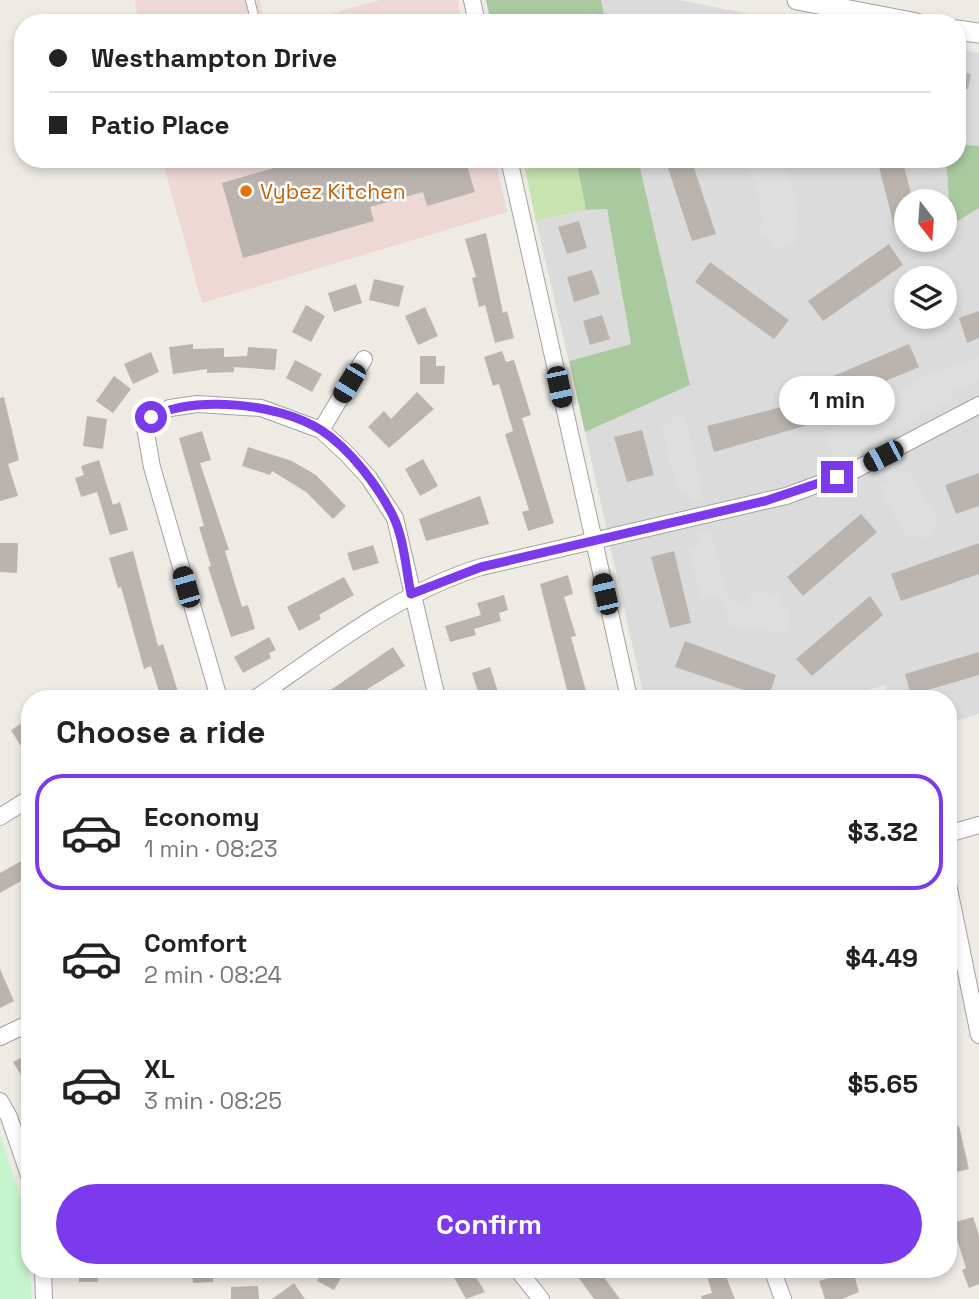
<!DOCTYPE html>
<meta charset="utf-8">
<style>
:root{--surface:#fff;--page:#f2f2f2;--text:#222;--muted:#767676;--line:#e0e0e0;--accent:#7c3aed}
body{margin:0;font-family:"Space Grotesk",sans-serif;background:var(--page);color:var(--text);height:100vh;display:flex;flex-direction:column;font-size:26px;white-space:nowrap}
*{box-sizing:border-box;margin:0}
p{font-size:23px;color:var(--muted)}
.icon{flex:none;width:38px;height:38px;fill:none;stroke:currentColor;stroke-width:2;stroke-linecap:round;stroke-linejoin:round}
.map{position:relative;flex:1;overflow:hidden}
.details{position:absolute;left:21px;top:690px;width:936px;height:588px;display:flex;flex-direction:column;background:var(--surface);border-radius:28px;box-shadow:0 4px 10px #0003}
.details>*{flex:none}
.top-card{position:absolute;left:14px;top:14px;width:952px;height:154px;border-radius:28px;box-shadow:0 4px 10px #0003;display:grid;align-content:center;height:154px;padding:0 35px;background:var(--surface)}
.needle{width:46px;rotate:163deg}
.tools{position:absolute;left:894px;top:189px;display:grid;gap:14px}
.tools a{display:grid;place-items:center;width:63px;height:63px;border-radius:50%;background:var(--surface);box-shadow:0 4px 10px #0003;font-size:35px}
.end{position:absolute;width:32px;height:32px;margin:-16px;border:9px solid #7c3aed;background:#fff;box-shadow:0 0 0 4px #fff}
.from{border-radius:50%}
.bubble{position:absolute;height:49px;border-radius:24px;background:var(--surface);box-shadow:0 4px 10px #0003;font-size:23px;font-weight:800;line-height:49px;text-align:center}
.car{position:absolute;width:21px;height:42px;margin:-21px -10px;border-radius:9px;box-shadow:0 0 5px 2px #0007;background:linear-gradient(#222 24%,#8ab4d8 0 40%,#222 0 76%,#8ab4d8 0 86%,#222 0)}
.top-card b{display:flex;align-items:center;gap:24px;height:66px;font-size:26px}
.top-card b+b{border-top:2px solid var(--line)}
.top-card i{width:18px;height:18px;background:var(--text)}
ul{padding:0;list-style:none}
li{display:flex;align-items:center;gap:21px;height:116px;margin:0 14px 10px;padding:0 21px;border:4px solid transparent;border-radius:28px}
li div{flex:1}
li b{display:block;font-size:26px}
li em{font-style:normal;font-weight:800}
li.selected{border-color:var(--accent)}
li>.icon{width:63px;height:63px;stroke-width:1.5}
h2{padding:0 35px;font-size:32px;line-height:84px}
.action{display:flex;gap:14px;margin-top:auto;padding:14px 35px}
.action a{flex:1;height:80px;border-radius:42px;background:var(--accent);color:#fff;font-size:28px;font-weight:800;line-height:80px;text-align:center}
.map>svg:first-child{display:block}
.residential{fill:#dcdbdb;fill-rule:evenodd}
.commercial{fill:#edd8d6}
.grass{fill:#c7e3b0}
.forest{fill:#a9c99e}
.park{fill:#c6f4cc}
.parking{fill:#dedede}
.building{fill:#bbb4ae}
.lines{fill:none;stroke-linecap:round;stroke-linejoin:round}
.service-casing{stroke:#a2a2a2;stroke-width:10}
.minor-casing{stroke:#a2a2a2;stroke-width:18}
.tertiary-casing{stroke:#a2a2a2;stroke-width:21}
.service{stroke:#fff;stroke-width:8}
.minor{stroke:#fff;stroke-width:16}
.tertiary{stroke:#fff;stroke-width:19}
.route{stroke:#7c3aed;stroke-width:9}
.food-dot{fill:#e8710a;stroke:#fff;stroke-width:2.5}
.labels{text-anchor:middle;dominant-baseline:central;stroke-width:5;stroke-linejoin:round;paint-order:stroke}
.food-label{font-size:21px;fill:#c56008;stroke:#fff;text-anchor:start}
</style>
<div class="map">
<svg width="979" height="1299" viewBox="0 0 979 1299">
<rect width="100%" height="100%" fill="#eeebe5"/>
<!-- residential -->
<g class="residential">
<path d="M601,0H680L794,23H606Z"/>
<path d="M957,49L979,53V146L957,144Z"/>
<path d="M638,159H946L951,224L979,208V714L949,723L948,698H890L885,685L838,698H644L585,432L690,385ZM906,201H945V240H906ZM906,278H945V317H906Z"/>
<path d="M607,209L631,344L569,361L536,221L586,210Z"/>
</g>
<!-- commercial -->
<g class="commercial">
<path d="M135,0H260L265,23H138Z"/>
<path d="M380,0H457L462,23H295Z"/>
<path d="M162,159H495L507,212L202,303Z"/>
</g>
<!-- grass -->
<path class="grass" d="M576,159L586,210L536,221L525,169Z"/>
<!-- forest -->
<g class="forest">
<path d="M486,0H601L606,23H491Z"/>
<path d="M957,144L979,146V208L951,225L946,159H957Z"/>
<path d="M576,159H638L690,385L585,432L569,361L631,344L607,209L586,210Z"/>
</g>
<!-- park -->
<path class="park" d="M0,1135L23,1204L32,1299H0Z"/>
<!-- parking -->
<g class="parking">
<path d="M743,159H785L799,210L795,245L786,243L782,248L771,246L770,239L760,236L762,218L757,186Z"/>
<path d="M979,356V381L951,391L952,400L834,462L825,432L925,376Z"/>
<path d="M685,414L704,500L692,502L687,492L677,490L661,426L672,423L674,416Z"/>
<path d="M893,466L898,474L910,470L939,523L930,529L931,534L921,540L915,535L907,539L878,486L887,481L884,471Z"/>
<path d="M710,531L727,594L733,600L748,603L752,591L780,595L779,605L791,609L788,633L727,625V611L715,596L701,597L689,550L700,545L697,534Z"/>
</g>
<!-- building -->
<g class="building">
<path d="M957,72L971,74L968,89L957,88Z"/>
<path d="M304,159H465L475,192L427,206L423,192L370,207L374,221L243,258L222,183Z"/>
<path d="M665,159H691L716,234L692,241Z"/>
<path d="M877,159H902L913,201H906V227L895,230Z"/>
<path d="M579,221L587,248L567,254L558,227Z"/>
<path d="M486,233L503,313L507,311L514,338L495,343L485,305L479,307L472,278L476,277L465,239Z"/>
<path d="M889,244L903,265L823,321L808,301Z"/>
<path d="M710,262L789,320L774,339L695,282Z"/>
<path d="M592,270L600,294L574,302L567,277Z"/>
<path d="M374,279L404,286L399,307L369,300Z"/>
<path d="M356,284L362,303L334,312L328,293Z"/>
<path d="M306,305L325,316L311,342L292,332Z"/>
<path d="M425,307L438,336L418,345L405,316Z"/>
<path d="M979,311V338L967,343L959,318Z"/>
<path d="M602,315L610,339L590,345L583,321Z"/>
<path d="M193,344V349L224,348V357L247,356L248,347L277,349L275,370L234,367V372L207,373V369L173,374L169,347Z"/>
<path d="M909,344L919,367L829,405L819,382Z"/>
<path d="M502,351L506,362L514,360L531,415L522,418L554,523L528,531L522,512L529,510L505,434L513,431L499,384L493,386L484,357Z"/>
<path d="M151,352L159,372L133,384L124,364Z"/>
<path d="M420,356H436V366H445L444,384H420Z"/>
<path d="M295,360L322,374L312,392L286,378Z"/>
<path d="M114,376L131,389L113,413L96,401Z"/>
<path d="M417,392L434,409L389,448L368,427L384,411L391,419Z"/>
<path d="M4,397L19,460L8,464L18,496L0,501V398Z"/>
<path d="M801,402L808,425L714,452L707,426Z"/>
<path d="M87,416L107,419L103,449L83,446Z"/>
<path d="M642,430L654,475L627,482L614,437Z"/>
<path d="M202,431L211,460L200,463L229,550L225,551L242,607L248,605L255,629L231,637L208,567L211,566L199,527L204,526L179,438Z"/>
<path d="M248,447L292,461L316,475L346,506L333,519L306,492L272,471L270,475L242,466Z"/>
<path d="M423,459L438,486L420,496L405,469Z"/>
<path d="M99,460L113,505L120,502L128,530L110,535L97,492L81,497L75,478L84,475L81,466Z"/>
<path d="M979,473V506L956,514L945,485Z"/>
<path d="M480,496L489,524L426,541L419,519Z"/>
<path d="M861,514L877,532L803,596L787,577Z"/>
<path d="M0,543H18L17,573L0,572Z"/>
<path d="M979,543V574L901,601L891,574Z"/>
<path d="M373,545L379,563L353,571L347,553Z"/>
<path d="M133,551L158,646L163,644L180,698H161L151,666L144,669L121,587L118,588L109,558Z"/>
<path d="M674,551L691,623L670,628L651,557Z"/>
<path d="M568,575L573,594L564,597L576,636L571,637L588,698H569L540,584Z"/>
<path d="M344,577L354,595L319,615L321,619L299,631L287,607Z"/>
<path d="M504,595L508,610L499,613L501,621L474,629L476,635L450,642L445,626L481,615L477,603Z"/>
<path d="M870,596L883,615L812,676L796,659Z"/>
<path d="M269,637L276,650L269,653L271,658L243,673L234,657Z"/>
<path d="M685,641L776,675L768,698L675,667Z"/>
<path d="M393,647L405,666L353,698H319Z"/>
<path d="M979,652V675L911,695L905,674Z"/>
<path d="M490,667L499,695L480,698L472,673Z"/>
<path d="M30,718V761L11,730Z"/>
<path d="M30,856V876L0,893V873Z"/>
<path d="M0,969L14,1001L0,1008Z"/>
<path d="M30,1053V1090L13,1062Z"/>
<path d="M959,1126L969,1169L948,1174V1129Z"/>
<path d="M973,1217L979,1235V1284L969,1288L962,1270L966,1268L952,1223Z"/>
<path d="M79,1269H97L98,1282H79Z"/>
<path d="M192,1269H213V1282L193,1283Z"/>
<path d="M323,1269H346L334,1290L317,1281Z"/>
<path d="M461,1269H471L485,1292L466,1299L452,1274Z"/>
<path d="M572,1269H598L620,1299H594Z"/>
<path d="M705,1269H723L735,1299H702L701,1296L712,1293Z"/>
<path d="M853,1271L859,1292L842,1299H825L819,1281Z"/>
<path d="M294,1283L305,1299H272Z"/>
<path d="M258,1286L259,1299H231V1287Z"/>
</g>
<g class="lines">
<defs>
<path id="service" d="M250,0L256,23"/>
<g id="minor">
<path d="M472,0L477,23"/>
<path d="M509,159L629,698"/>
<path d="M321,430L364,359"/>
<path d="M219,698L152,467L145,428L151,417L170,408L197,404L261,408L321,430L347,454L369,478L395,518L437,698"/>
<path d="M256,698C328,649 397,593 481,567L786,496L851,472L979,405"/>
<path d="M0,817L30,798"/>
<path d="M948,834L979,825"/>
<path d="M948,884L979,1035"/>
<path d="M0,1037L30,1023"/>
<path d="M0,1101L9,1117L30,1178"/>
<path d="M43,1269L44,1299"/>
<path d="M517,1269L541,1299"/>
<path d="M772,1269L783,1299"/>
</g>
<g id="tertiary">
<path d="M797,0L917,23"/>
<path d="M957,30L979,33"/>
</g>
</defs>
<!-- service casing -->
<use href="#service" class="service-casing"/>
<!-- minor casing -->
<use href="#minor" class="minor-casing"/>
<!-- tertiary casing -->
<use href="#tertiary" class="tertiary-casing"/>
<!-- service -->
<use href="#service" class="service"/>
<!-- minor -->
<use href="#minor" class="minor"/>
<!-- tertiary -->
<use href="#tertiary" class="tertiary"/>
</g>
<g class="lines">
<!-- route -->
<path class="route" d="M151,417C196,395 278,403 321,430C350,449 378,486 393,516C404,538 406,570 411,594L481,567L765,501L837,477"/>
</g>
<!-- markers -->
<circle class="food-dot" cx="246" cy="191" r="7"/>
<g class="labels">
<!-- food labels -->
<g class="food-label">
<text x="260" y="191">Vybez Kitchen</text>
</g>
</g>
</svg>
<div class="tools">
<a><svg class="needle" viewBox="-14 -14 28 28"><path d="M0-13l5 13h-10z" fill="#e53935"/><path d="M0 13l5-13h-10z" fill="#767676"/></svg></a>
<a><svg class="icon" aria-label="layers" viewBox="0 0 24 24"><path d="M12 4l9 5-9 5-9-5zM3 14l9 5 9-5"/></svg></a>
</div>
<i class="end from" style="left:151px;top:417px"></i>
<i class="end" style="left:837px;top:477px"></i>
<div class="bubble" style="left:779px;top:376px;width:116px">1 min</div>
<i class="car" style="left:349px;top:383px;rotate:211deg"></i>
<i class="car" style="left:559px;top:387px;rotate:168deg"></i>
<i class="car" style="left:883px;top:456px;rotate:243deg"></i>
<i class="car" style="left:186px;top:587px;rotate:344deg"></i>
<i class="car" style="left:605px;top:594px;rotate:347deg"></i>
<div class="top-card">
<b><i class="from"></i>Westhampton Drive</b>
<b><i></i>Patio Place</b>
</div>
<section class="details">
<h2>Choose a ride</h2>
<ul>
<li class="selected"><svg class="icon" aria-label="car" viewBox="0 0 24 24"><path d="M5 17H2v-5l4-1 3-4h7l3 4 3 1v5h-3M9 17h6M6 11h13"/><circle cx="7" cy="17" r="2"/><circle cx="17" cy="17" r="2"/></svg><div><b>Economy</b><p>1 min · 08:23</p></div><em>$3.32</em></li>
<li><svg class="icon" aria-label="car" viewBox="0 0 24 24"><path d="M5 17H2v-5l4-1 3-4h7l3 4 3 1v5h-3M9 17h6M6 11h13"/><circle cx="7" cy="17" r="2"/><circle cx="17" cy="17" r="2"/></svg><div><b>Comfort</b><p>2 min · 08:24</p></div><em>$4.49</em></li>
<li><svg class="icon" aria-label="car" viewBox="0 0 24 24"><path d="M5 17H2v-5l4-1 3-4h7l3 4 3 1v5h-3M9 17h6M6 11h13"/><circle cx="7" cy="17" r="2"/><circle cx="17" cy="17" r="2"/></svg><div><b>XL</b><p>3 min · 08:25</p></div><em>$5.65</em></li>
</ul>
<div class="action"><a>Confirm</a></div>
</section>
</div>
